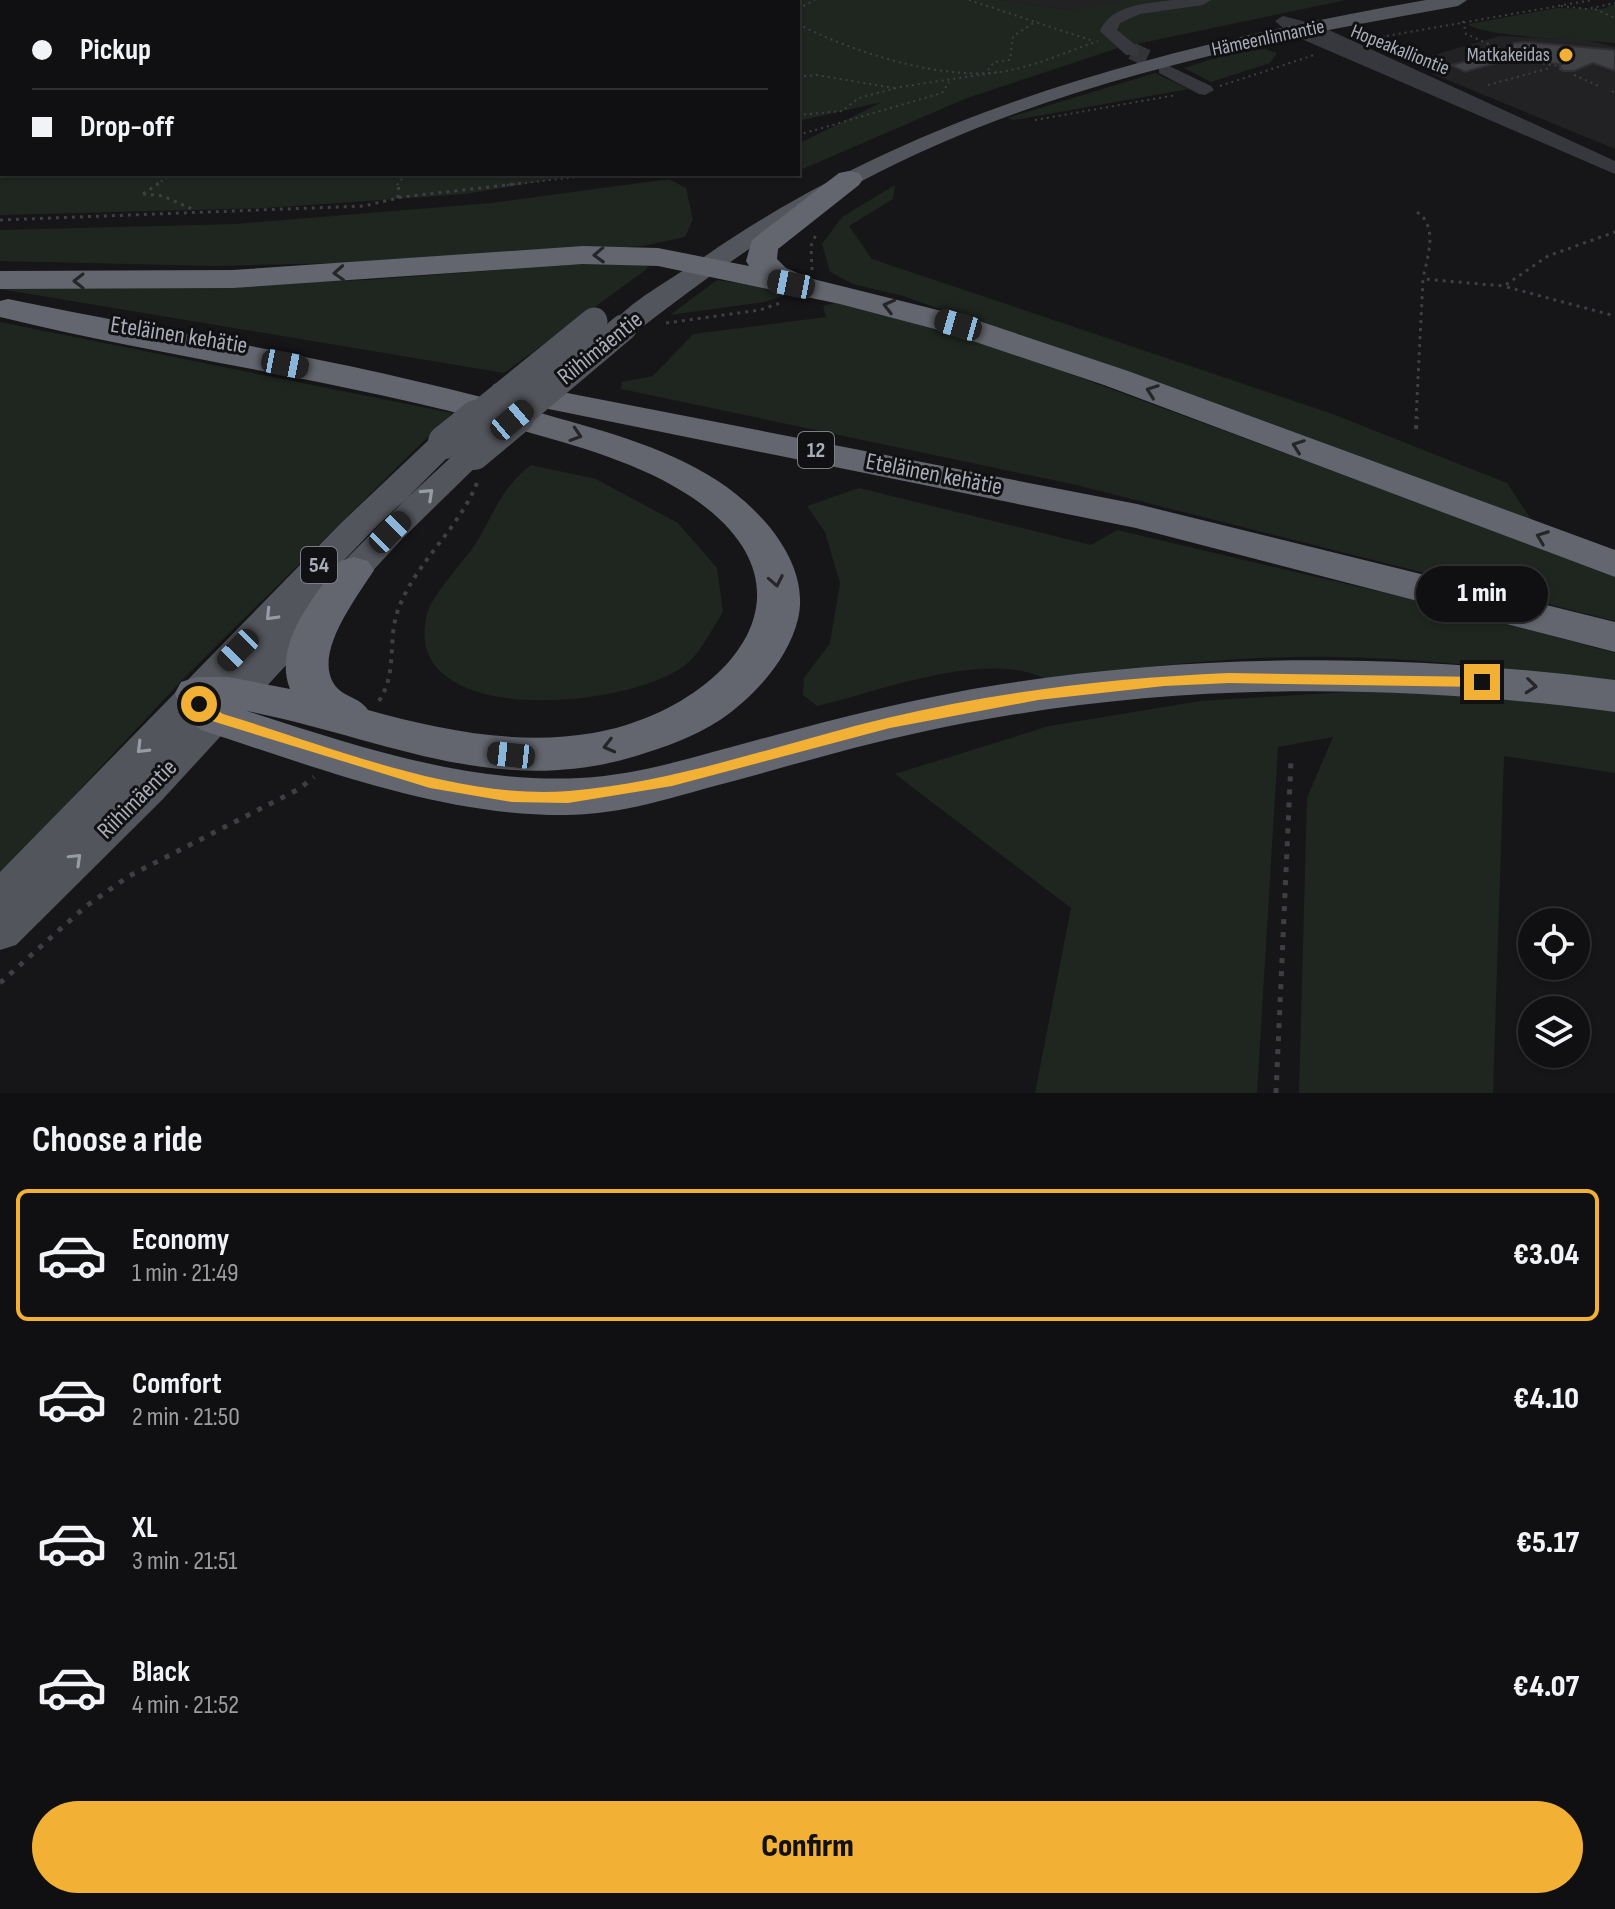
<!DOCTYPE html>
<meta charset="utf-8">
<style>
:root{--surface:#101012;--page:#19191b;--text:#f1f3f6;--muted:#9c9d9f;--line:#303032;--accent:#f2b134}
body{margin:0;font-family:"Sofia Sans Condensed",sans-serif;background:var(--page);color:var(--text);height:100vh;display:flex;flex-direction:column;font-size:30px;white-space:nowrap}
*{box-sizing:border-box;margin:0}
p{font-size:26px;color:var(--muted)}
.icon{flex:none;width:44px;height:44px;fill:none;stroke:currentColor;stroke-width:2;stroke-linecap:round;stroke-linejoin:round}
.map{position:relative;height:1093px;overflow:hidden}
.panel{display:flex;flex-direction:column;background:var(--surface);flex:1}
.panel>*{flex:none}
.guide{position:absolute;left:0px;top:0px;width:800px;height:176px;box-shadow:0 2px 6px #0004,0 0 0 2px var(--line);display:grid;align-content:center;height:176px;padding:0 32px;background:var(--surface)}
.tools{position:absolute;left:1518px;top:908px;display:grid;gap:16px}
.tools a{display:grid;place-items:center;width:72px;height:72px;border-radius:50%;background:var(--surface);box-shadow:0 2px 6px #0004,0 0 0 2px var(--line);font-size:40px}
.end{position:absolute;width:36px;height:36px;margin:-18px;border:10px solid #f2b134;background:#111;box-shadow:0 0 0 4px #111}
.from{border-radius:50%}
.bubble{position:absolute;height:56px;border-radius:28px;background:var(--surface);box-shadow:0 2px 6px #0004,0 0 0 2px var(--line);font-size:26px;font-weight:800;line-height:56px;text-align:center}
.car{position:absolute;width:24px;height:48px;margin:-24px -12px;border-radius:10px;box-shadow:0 0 6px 2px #0007;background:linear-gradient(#222 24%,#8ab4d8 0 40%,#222 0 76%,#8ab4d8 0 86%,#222 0)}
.guide b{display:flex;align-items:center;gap:28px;height:76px;font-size:30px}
.guide b+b{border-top:2px solid var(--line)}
.guide i{width:20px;height:20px;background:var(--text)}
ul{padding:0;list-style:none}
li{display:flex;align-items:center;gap:24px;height:132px;margin:0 16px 12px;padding:0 16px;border:4px solid transparent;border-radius:12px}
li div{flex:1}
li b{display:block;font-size:30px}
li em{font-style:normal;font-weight:800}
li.active{border-color:var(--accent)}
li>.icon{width:72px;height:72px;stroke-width:1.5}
h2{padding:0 32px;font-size:36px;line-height:96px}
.primary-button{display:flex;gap:16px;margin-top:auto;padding:16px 32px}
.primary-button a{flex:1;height:92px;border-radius:48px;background:var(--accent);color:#111;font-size:32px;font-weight:800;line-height:92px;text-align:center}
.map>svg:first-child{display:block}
.built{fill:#222225}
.green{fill:#1e261f}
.building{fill:#404145;stroke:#303034;stroke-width:2}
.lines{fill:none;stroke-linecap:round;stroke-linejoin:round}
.minor-tunnel{stroke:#333438;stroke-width:17;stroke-dasharray:17 9;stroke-linecap:butt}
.path-far3{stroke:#3d3f44;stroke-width:2;stroke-dasharray:2 4;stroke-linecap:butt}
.path-far2{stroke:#3d3f44;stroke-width:3;stroke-dasharray:3 5;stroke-linecap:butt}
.path-far1{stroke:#3d3f44;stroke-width:4;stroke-dasharray:4 6;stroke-linecap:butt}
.path{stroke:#3d3f44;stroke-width:5;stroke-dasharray:5 8;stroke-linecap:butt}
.minor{fill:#37383d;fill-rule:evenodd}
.major{fill:#53555c;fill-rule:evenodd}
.highway{fill:#63666e;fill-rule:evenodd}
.major-bridge-far1{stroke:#53555c;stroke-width:27}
.major-bridge{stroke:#53555c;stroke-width:34}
.oneway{stroke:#26262a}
.oneway2{stroke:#979ba6}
.route{fill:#f2b134}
.poi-dot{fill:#f2b134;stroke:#111113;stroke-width:3}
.labels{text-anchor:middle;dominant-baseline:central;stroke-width:6;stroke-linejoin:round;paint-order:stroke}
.far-street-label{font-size:20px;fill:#a8adb8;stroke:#111113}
.far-poi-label{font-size:20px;fill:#a8adb8;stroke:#111113;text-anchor:end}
.shield{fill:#111113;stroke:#7b7e86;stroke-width:2}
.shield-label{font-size:22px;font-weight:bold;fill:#a8adb8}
.street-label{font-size:24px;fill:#a8adb8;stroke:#111113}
</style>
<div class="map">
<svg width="1615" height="1093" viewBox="0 0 1615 1093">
<rect width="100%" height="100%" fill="#161618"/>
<!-- built -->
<g class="built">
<path d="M1001,0H1145L1067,10Z"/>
<path d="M1500,36L1585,40L1615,47V149L1433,74L1420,59Z"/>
</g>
<!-- green -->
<g class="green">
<path d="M0,0L253,2H2V174H584L466,194L267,208L0,215Z"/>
<path d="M275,0H576L587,2H261Z"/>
<path d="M696,0H1001L1067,10L1128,0H1346L1118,48L967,98L798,171V144L882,102L798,121V2H693Z"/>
<path d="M1615,4V43C1585,39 1485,38 1468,24L1557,8L1602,9Z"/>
<path d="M1265,49L1277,53L1270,63L1211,82L1184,68L1224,55Z"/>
<path d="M1155,73L1189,89L1014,120L1007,118Z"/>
<path d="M669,179L686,188L693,219L685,237L643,246L382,262L214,266L0,261V230L236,224L491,203Z"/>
<path d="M895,185L893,199L849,226L872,259L1330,413L1507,483L1534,524L903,296L853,284L830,272L822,244L842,217Z"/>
<path d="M609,262L648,265L647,269L504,373L0,289V285L177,287L366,280Z"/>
<path d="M717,280L777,289L786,295L764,302L670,315Z"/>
<path d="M843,301L1013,353L1615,575V621L1072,484L621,389L622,382L653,376L693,334L826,317L823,306Z"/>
<path d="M0,322L452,413L183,679L0,875Z"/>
<path d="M531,465L596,479L678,523L717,568L723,612C713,627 702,650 689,662C635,710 397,731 427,614C431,597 460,565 472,549C494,517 498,490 531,465Z"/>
<path d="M859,488L1091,545L1117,530L1445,607L1615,653V680C1522,670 1430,659 1337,657C1239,655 1143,667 1046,679C985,649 881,691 817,706L803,695L804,678L830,643L840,583L825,532L807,506Z"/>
<path d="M1379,690L1546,699L1615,711V773L1504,756L1493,1093H1299L1307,798L1333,737L1278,747L1257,1093H1035L1071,908L895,774L1049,726L1200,701Z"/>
</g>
<!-- building -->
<g class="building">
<path d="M1527,42L1615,50V71L1593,63L1574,71H1563L1559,66L1562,64L1527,61L1509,51L1514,43Z"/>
<path d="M1482,57L1496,63L1465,72L1451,65Z"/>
</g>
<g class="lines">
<!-- minor-tunnel -->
<path class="minor-tunnel" d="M1132,51L1147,58"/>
<!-- path-far3 -->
<g class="path-far3">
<path d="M479,0L488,2"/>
<path d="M969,0L1093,41"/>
<path d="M109,2L112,0"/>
<path d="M282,2L287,0"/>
<path d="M540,2L543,0"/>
<path d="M1561,6L1587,9L1615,3"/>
<path d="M798,9L815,0"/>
<path d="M1595,9L1615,18"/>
<path d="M1463,21L1466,34L1527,61L1557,66L1561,70"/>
<path d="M798,24C852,52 949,84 1011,70C1040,64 1069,51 1098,41"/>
<path d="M1383,36L1403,51"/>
<path d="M1375,38L1592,0"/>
<path d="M988,70L994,62L1010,60L1013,36L1037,21"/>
<path d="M1574,75L1601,87"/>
<path d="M798,77L816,75L894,88"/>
<path d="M1488,85L1550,68"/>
<path d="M1220,86L1314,55"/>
<path d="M1612,91L1615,93"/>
<path d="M798,115L842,111L859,98L900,87L999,72"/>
<path d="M1035,120L1176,95"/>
<path d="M798,135L942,93L949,82"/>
<path d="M0,177L34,174"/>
<path d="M156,185L166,178L163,174"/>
<path d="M397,185L406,174"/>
<path d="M507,185L604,174"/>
</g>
<!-- path-far2 -->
<g class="path-far2">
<path d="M143,194L163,196L194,210"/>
<path d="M143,194L159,183"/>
<path d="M398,198L399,183"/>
<path d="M1417,212C1439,227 1427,257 1423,279"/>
<path d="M0,220L364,206L402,197L524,183"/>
<path d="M812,270L811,246L817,232"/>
<path d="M1507,287L1615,316"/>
<path d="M666,323L760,310L783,302"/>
<path d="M1416,419L1423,279L1504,286L1548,256L1615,232"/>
</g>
<!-- path-far1 -->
<g class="path-far1">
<path d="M1416,429L1417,417"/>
<path d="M379,701C398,672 387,641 398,610C415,563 458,530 477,483"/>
</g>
<!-- path -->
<g class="path">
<path d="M0,983L85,907L129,876L299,789L314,777"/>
<path d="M1276,1093L1291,761"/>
</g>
<!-- minor -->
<g class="minor">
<path d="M1172,0H1211L1203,5L1140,14L1120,23L1117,30L1138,47V55H1126L1100,31C1112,4 1145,4 1172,0Z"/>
<path d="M1283,16L1318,25L1615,161V174L1290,34L1275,21Z"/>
<path d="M1165,64L1211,86L1214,90L1205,95L1199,94L1159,73V65Z"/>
</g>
<!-- major -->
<g class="major">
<path d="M1426,0H1467L1458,6C1254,42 1045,84 860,182C779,225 705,278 633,334H613L609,328C626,303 675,277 701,259C916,109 1170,45 1426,0Z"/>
<path d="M445,433L456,435L461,442L456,449L318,587L378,525L463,446H485L490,453L402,539L162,800L16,945L0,950V872L341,523L434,435Z"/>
</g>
<!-- highway -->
<g class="highway">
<path d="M849,171L859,173L863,179L859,185L778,249L777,259L786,268L809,278L970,318L1128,371L1615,550V577L1104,385L946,332L840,304L658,266L583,264L233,288L0,289V271L233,270L583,246L658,248L749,266L746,261L752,240L839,173Z"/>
<path d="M8,299C183,335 360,362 533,411C596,429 663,445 718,481C761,509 811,564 798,619C788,660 754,697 720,720C694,737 665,747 636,756C494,799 382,737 247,711C354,745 466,784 580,778C640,775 700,755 757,740C838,718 920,697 1003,684C1206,652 1411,654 1615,680V712C1383,681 1147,682 917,733C846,748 777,770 707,788C661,801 614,815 566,815C440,816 319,768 201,730L183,715L175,693L181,682L197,677H229L290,689C272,644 315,596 340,561L354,557L368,561L374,570C358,596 313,652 334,684C342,697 360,697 368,710C441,730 517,746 593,733C716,712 834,595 693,498C641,463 577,446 517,429C347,380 171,359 0,317V301Z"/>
<path d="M506,381L1137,504L1615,622V652L1136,528L494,398L489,391L494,384Z"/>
</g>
<!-- major-bridge-far1 -->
<g class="major-bridge-far1">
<path d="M473,419L594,321"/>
<path d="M515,419L623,328"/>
</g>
<!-- major-bridge -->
<g class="major-bridge">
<path d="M445,442L476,417"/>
<path d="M474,453L517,417"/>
</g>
</g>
<!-- one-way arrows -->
<defs><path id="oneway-chevron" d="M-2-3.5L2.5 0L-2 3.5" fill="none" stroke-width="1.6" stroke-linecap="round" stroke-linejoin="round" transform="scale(2)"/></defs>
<g class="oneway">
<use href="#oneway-chevron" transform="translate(599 255) rotate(178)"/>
<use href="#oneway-chevron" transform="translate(339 273) rotate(177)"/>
<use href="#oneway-chevron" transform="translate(79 281) rotate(-180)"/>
<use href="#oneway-chevron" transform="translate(889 306) rotate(-166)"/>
<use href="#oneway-chevron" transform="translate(1152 391) rotate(-160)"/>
<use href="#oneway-chevron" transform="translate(576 435) rotate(18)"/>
<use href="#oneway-chevron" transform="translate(1298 446) rotate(-160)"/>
<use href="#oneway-chevron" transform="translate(1542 537) rotate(-159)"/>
<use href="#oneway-chevron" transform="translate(776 581) rotate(79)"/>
<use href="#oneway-chevron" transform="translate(1531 686) rotate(6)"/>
<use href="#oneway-chevron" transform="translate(609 746) rotate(166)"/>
</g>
<g class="oneway2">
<use href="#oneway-chevron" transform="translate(428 494) rotate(-43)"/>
<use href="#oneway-chevron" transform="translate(271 615) rotate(134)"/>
<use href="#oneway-chevron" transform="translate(142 748) rotate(135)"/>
<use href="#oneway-chevron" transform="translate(76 859) rotate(-44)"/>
</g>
<!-- route -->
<path class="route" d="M1229,673L1482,677L1489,682L1482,687L1229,683L1164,686L1038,700L890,728L672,786L568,803L512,802L430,788L212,721L191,704L199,699L223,714C329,746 457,800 569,791C678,782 782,743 887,718C999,691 1114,678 1229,673Z"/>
<!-- markers -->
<circle class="poi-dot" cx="1566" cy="55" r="8"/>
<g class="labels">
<!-- far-street labels -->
<g class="far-street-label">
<text transform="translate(1268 38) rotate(-12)">Hämeenlinnantie</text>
<text transform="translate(1400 50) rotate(22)">Hopeakalliontie</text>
</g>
<!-- far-poi labels -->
<g class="far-poi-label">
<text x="1550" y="55">Matkakeidas</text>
</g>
<!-- shield labels -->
<g class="shield">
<rect x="798" y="432" width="36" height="36" rx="6"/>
<rect x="301" y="547" width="36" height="36" rx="6"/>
</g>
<g class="shield-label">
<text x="816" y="450">12</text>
<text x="319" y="565">54</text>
</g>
<!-- street labels -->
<g class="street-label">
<text transform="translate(179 335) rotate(9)">Eteläinen kehätie</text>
<text transform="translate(600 348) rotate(-39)">Riihimäentie</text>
<text transform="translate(934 474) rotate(11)">Eteläinen kehätie</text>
<text transform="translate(137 799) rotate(-45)">Riihimäentie</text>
</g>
</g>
</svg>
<div class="tools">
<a><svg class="icon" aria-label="locate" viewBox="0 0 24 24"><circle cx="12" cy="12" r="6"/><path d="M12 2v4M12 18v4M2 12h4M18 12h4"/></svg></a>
<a><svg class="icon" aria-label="layers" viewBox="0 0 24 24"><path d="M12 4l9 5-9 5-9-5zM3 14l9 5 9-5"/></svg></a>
</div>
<i class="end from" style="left:199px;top:704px"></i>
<i class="end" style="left:1482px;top:682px"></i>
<div class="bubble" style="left:1416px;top:566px;width:132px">1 min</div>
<i class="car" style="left:791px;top:284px;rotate:281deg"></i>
<i class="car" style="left:958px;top:325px;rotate:286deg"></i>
<i class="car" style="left:285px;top:364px;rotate:101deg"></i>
<i class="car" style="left:512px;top:420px;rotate:50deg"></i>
<i class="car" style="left:390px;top:532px;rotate:45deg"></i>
<i class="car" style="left:238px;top:650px;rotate:224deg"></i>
<i class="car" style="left:511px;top:755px;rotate:276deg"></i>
<div class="guide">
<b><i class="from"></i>Pickup</b>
<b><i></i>Drop-off</b>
</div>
</div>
<section class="panel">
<h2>Choose a ride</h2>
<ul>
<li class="active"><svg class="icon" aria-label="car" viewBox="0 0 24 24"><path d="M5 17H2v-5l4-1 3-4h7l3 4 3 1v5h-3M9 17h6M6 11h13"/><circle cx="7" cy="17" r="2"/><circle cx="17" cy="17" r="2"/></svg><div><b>Economy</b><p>1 min · 21:49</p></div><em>€3.04</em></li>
<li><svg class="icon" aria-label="car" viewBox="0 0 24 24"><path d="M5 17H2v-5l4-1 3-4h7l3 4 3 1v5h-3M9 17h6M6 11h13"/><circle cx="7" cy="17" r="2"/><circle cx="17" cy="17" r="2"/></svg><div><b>Comfort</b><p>2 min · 21:50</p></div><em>€4.10</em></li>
<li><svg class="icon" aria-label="car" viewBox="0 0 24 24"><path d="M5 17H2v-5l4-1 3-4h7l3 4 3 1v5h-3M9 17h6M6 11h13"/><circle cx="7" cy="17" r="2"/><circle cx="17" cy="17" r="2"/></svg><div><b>XL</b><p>3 min · 21:51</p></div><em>€5.17</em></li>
<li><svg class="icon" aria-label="car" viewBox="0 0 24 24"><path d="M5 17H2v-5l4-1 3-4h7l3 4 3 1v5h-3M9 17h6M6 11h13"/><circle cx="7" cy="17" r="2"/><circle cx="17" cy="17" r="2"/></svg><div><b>Black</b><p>4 min · 21:52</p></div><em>€4.07</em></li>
</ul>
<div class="primary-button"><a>Confirm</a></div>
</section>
